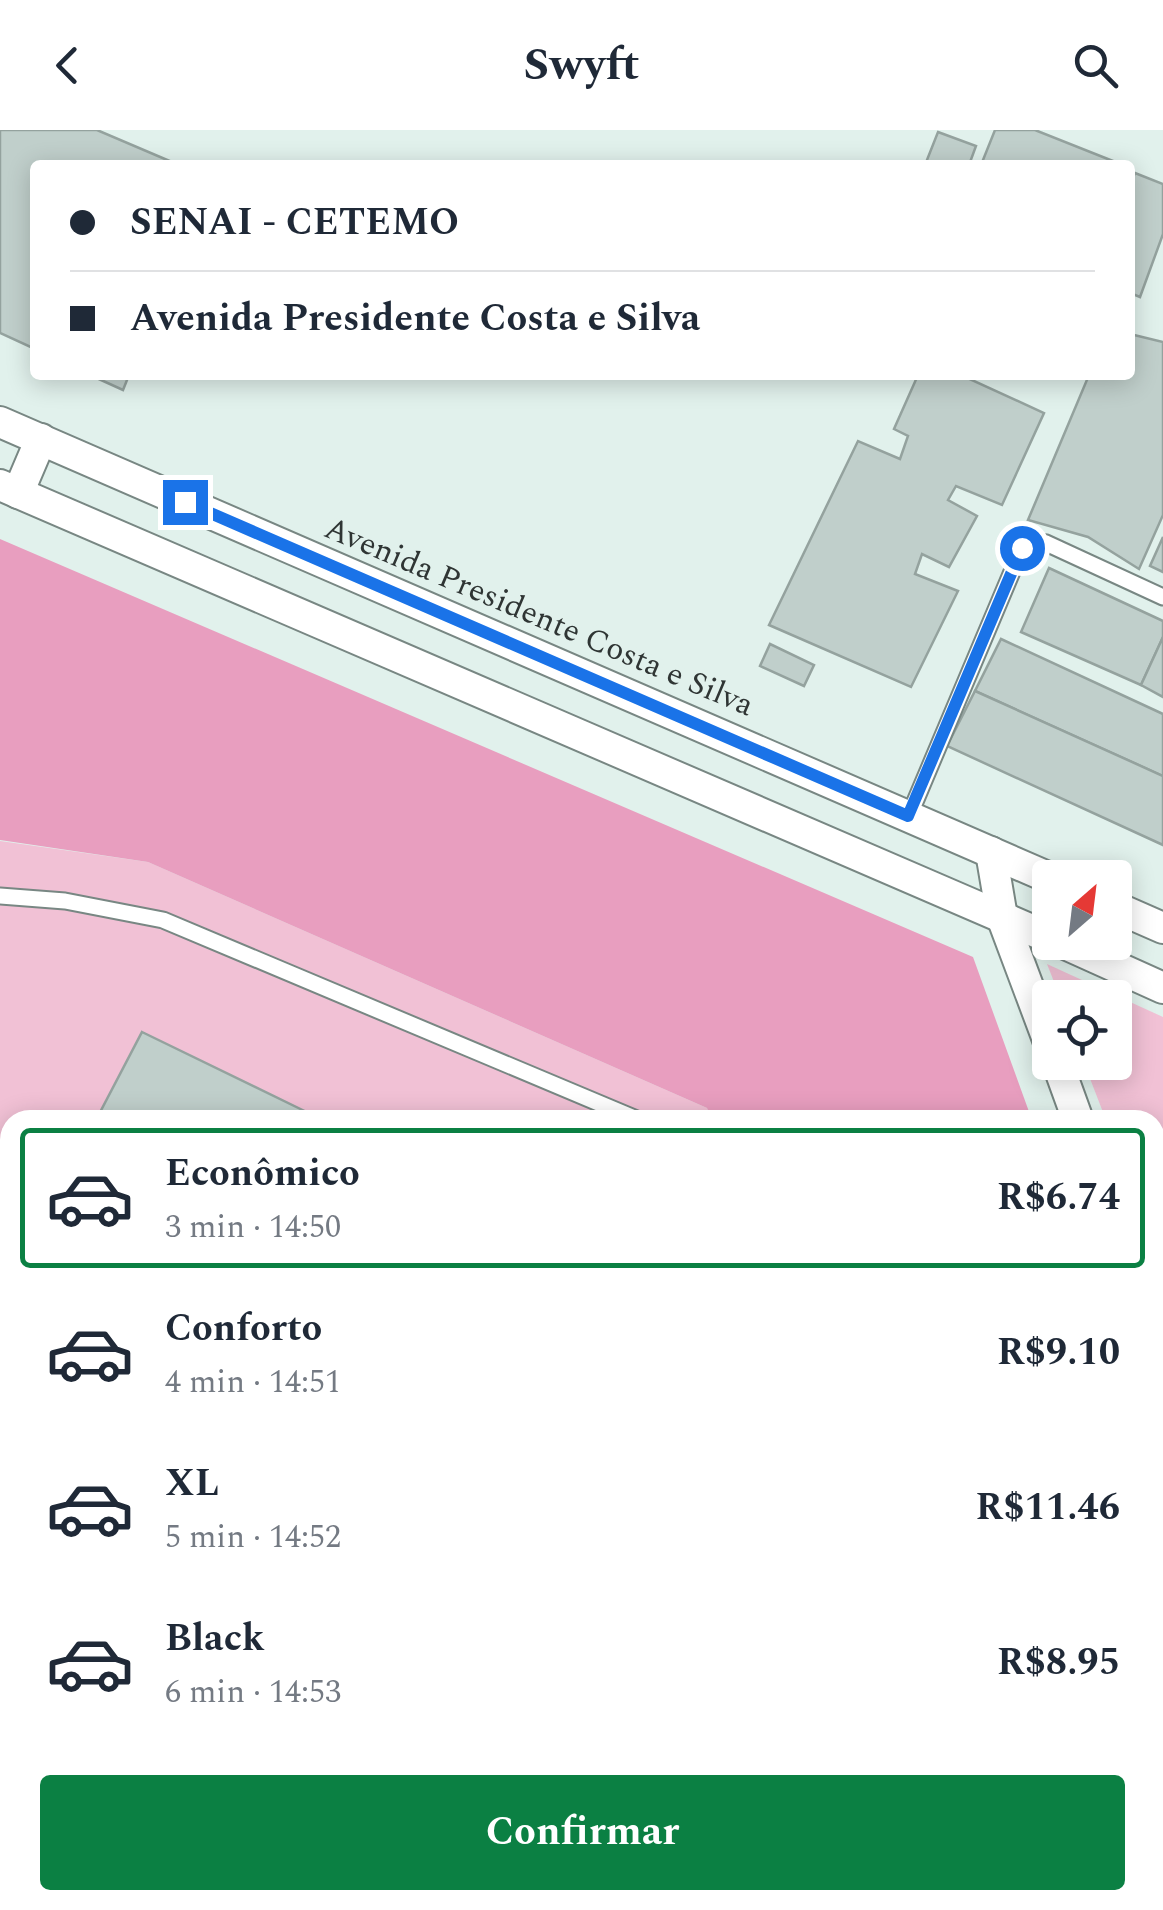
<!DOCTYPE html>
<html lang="pt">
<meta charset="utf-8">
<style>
:root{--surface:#fff;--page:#f2f2f3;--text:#1f2937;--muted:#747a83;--line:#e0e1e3;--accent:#0b8043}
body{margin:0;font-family:Spectral,serif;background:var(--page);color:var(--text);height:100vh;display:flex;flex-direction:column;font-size:38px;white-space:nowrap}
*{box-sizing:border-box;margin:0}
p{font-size:32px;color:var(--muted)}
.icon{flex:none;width:55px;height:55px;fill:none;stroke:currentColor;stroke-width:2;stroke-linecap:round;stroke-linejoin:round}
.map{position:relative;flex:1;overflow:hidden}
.panel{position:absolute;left:0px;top:980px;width:1165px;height:800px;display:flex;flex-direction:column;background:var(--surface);border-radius:30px 30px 0 0;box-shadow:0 5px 25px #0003}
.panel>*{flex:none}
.guide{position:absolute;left:30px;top:30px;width:1105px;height:220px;border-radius:10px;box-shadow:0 5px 25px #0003;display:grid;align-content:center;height:220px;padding:0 40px;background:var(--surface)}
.needle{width:65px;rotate:28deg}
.buttons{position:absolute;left:1032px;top:730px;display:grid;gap:20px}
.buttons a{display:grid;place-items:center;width:100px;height:100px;border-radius:10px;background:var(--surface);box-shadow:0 5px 25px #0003;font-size:50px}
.end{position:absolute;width:45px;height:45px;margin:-22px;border:12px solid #1a73e8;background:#fff;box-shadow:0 0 0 5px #fff}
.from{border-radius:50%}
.guide b{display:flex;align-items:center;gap:35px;height:95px;font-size:38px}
.guide b+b{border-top:2px solid var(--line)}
.guide i{width:25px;height:25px;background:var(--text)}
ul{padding:18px 0 0;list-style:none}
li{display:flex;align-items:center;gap:30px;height:140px;margin:0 20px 15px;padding:0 20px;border:5px solid transparent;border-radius:10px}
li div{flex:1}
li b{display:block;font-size:38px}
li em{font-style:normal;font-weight:700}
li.active{border-color:var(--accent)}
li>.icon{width:90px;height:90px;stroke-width:1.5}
.action{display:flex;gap:20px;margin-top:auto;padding:20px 40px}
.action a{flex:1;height:115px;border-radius:10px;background:var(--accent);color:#fff;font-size:40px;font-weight:700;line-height:115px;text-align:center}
header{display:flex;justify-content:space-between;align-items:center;height:130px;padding:0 40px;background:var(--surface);font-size:45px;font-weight:700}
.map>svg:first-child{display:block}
.green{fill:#f1c1d5}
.forest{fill:#e89ebf}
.building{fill:#c0cfcb;stroke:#94a29e;stroke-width:2.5}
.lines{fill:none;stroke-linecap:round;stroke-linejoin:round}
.lane-casing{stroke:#788783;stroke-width:19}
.street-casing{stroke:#788783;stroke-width:34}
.secondary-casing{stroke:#788783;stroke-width:46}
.lane{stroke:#fff;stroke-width:15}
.street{stroke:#fff;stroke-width:30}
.secondary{stroke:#fff;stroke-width:42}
.route{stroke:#1a73e8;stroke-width:12}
.labels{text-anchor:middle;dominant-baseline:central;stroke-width:10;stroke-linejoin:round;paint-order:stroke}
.street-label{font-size:32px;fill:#2f3534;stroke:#e1f1ec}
</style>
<header><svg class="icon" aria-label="back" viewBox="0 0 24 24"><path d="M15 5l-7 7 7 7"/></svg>Swyft<svg class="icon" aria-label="search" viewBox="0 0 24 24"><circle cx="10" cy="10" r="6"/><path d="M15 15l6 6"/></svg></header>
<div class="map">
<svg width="1163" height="1780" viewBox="0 0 1163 1780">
<rect width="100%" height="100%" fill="#e1f1ec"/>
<!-- green -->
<g class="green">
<path d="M0,711L148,732L707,978L712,990H10V1436L0,1431Z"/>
<path d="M1047,834L1163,887V1143L1155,1122V990H1106L1084,933L1115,932V868L1060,867Z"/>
<path d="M686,1770H1081L1075,1780H706Z"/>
</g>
<!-- forest -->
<g class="forest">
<path d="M0,409L973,827L1032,990H712L707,978L148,732L0,710Z"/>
<path d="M1155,1337L1163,1359V1780H1141L1133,1770H1155Z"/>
</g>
<!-- building -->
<g class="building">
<path d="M0,0H97L179,35H35V219L0,203Z"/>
<path d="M995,0H1035L1123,35H981Z"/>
<path d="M938,2L976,16L969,35H925Z"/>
<path d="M1135,43L1163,54V104L1140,167L1130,163V55Z"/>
<path d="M1130,204L1163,212V385L1139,439L1088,407L1028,390L1089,245H1130Z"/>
<path d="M90,245H129L123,260Z"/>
<path d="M918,245H961L1044,283L1002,375L956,356L948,370L977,386L949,437L922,424L915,444L958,461L911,557L769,495L858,311L900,329L908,306L894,299Z"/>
<path d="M1163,407V442L1150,436Z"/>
<path d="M1049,438L1163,491V507L1141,555L1021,502Z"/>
<path d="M1163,507V567L1141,555Z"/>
<path d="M1001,509L1163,584V646L975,561Z"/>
<path d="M770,514L814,535L804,556L760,536Z"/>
<path d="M975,561L1163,646V715L947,616Z"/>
<path d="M142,902L323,990H96Z"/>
<path d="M0,1395L10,1399V1436L0,1431Z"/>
<path d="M10,1575V1688L0,1683V1594Z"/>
<path d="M227,1770H283L279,1780H222Z"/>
<path d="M326,1770H341L362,1780H322Z"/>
<path d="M393,1770H434L455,1780H387Z"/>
<path d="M475,1770H534L529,1780H494Z"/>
</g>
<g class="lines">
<defs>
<g id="lane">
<path d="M909,686L1022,418L1033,411L1046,413L1163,467"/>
<path d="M0,766L65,771L163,790L639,990"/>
</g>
<g id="street">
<path d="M0,292L1050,748"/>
<path d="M0,355L1050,808"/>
<path d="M18,363L41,309"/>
<path d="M991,722L1002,787L1050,915"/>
<path d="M1115,777L1163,798"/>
<path d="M1061,812L1163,858"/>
<path d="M1057,932L1078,990"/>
<path d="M1155,1195L1163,1217"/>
</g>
<path id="secondary" d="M29,1770L49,1780"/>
</defs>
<!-- lane casing -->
<use href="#lane" class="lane-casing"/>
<!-- street casing -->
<use href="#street" class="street-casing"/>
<!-- secondary casing -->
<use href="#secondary" class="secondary-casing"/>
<!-- lane -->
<use href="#lane" class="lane"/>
<!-- street -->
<use href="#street" class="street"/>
<!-- secondary -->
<use href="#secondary" class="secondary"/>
</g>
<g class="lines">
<!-- route -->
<path class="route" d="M185,372L908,686L1022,418"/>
</g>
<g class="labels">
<!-- street labels -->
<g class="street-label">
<text transform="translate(539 487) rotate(23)">Avenida Presidente Costa e Silva</text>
</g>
</g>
</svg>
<div class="buttons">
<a><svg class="needle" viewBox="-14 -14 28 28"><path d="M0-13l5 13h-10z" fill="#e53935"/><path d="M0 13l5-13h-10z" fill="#747a83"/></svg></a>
<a><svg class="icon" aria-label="locate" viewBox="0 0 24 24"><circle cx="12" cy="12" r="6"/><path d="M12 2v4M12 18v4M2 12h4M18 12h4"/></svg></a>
</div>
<i class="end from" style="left:1022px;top:418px"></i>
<i class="end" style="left:185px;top:372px"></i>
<div class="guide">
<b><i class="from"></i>SENAI - CETEMO</b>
<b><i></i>Avenida Presidente Costa e Silva</b>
</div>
<section class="panel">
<ul>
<li class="active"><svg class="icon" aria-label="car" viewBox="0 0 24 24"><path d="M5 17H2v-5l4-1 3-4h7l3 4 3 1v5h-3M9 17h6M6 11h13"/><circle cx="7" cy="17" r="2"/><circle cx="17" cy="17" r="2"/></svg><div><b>Econômico</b><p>3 min · 14:50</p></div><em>R$6.74</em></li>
<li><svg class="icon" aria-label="car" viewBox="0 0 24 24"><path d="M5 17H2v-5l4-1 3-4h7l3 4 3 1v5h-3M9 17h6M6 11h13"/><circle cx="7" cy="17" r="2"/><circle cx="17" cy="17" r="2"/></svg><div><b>Conforto</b><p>4 min · 14:51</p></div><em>R$9.10</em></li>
<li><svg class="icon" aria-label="car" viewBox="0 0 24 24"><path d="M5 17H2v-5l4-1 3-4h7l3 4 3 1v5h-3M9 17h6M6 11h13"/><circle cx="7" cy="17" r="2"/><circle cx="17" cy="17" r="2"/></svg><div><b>XL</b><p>5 min · 14:52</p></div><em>R$11.46</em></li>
<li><svg class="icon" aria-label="car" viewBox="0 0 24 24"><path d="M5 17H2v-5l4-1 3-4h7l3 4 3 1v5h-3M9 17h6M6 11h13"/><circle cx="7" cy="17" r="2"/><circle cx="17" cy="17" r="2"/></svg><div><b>Black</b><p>6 min · 14:53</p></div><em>R$8.95</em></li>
</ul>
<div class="action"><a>Confirmar</a></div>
</section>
</div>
